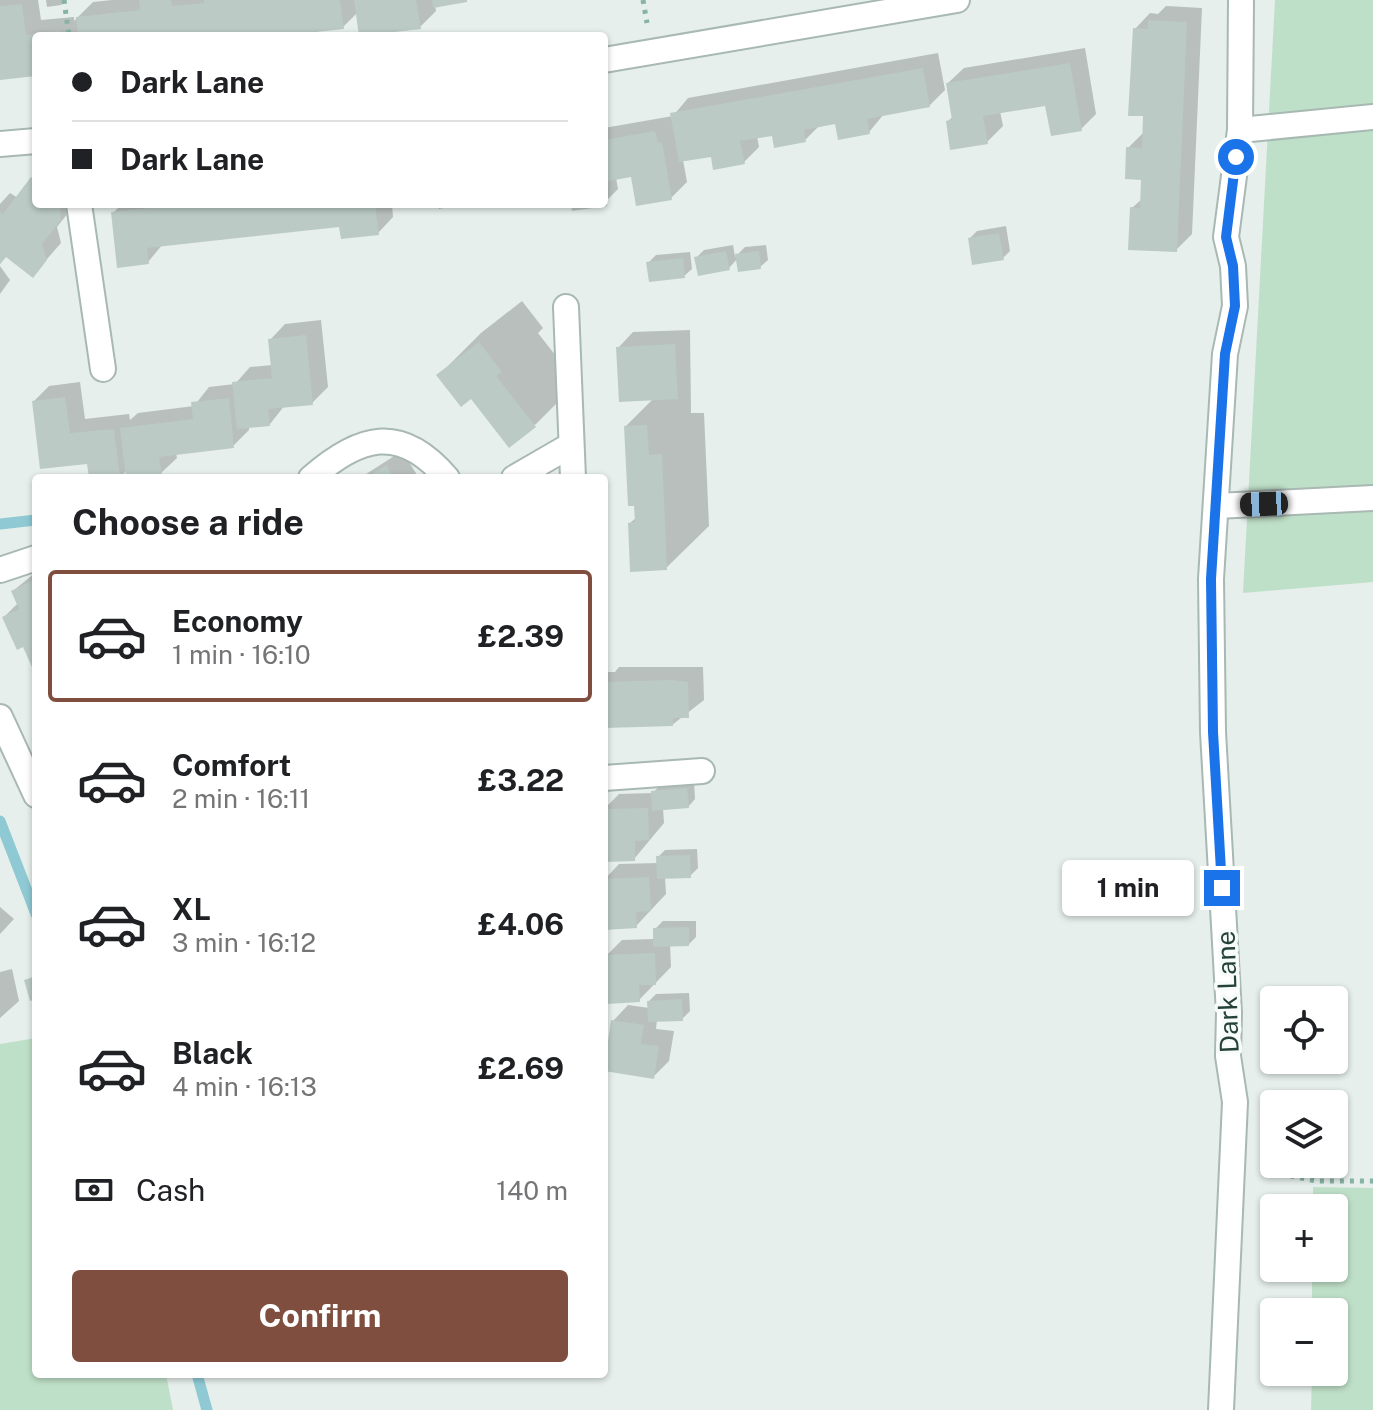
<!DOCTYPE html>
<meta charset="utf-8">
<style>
:root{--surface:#fff;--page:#f2f2f2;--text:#202124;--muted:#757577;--line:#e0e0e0;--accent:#7f4e3f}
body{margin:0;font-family:"Public Sans",sans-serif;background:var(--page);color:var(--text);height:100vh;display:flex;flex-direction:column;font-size:30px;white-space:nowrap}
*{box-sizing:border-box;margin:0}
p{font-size:26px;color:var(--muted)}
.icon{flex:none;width:44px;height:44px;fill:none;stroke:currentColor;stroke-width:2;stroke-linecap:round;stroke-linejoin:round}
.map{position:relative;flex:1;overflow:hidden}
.details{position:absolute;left:32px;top:474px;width:576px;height:904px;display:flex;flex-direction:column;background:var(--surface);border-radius:8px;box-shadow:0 2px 6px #0004}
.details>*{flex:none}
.banner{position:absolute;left:32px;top:32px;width:576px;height:176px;border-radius:8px;box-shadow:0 2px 6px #0004;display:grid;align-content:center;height:176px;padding:0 40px;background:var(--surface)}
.buttons{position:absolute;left:1260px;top:986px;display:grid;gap:16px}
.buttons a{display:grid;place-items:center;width:88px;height:88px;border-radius:8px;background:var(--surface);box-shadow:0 2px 6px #0004;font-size:40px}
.end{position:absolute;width:36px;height:36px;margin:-18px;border:10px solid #1a73e8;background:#fff;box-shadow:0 0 0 4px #fff}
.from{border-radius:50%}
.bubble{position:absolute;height:56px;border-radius:8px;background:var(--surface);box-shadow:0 2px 6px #0004;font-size:26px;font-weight:700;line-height:56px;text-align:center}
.car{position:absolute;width:24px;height:48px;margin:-24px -12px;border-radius:10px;box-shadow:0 0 6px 2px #0007;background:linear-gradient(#222 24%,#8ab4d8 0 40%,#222 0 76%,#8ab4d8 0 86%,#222 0)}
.banner b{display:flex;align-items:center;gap:28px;height:76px;font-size:30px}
.banner b+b{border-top:2px solid var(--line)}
.banner i{width:20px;height:20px;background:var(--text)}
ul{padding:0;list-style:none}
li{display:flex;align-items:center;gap:24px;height:132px;margin:0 16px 12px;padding:0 24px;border:4px solid transparent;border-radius:8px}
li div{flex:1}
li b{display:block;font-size:30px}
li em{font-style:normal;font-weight:700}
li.active{border-color:var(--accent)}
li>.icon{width:72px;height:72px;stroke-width:1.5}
h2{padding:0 40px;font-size:36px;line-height:96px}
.pay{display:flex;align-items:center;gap:20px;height:88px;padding:0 40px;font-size:30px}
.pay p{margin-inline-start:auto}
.button{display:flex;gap:16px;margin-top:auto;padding:16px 40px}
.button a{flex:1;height:92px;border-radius:8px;background:var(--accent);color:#fff;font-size:32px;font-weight:700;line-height:92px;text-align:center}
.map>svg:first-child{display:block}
.green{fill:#bfe0c8}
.shadow{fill:#0003}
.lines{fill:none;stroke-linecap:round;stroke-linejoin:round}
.stream{stroke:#8ec9d4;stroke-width:11}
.building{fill:#bbcac4}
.minor-casing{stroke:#a8b8b2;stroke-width:28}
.path{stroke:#86b3a5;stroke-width:5;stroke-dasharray:4 6;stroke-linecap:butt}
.minor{stroke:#fff;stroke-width:24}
.route{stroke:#1a73e8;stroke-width:10}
.labels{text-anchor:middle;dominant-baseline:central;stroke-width:7;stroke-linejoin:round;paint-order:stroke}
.street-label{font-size:26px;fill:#24423a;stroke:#f7fbf9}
</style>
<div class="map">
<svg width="1373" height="1410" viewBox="0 0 1373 1410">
<rect width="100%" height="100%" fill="#e6efeb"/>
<!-- green -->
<g class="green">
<path d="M1275,0H1373V582L1243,593Z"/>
<path d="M36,1038V1374H166L173,1410H0V1044Z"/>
<path d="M1313,1187L1373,1188V1410H1311L1312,1372H1334V1312H1312V1268H1334V1208H1313Z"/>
</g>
<!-- shadow -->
<g class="shadow">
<path d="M0,0H38L41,20L74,17V21L93,2L112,0H466L435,5L436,11L420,27L361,36L358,12L343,27L259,36H36V74L0,78Z"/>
<path d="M46,0H67L61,5L47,7Z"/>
<path d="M1166,6L1202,8L1192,234L1176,250L1132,208L1142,199L1143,178L1128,148L1145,131L1135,29L1150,13L1158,14Z"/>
<path d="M1085,48L1096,114L1081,129L1047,104L1000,111L1003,126L987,142L948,121L954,116L948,83L964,68Z"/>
<path d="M938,53L945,90L929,106L884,114L869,132L837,122L820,125L805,140L774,133L757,136L759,147L744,162L712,155L683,160L687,182L671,198L633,175L616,178L618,189L604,203V128L673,116L688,98Z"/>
<path d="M36,175V204H75L57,227L61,243L33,275L7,255L0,264V204L10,193L18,198Z"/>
<path d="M122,204H392L393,217L378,233L341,224L163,244L148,262L113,213Z"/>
<path d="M438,204H460L439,209Z"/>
<path d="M1006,226L1010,251L1003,258L970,238L977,231Z"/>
<path d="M733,245L735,257L745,247L766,245L768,260L760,267L738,258L729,268L696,258L704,250Z"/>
<path d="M690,252L692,269L684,276L648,263L656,255Z"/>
<path d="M0,266L10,280L0,294Z"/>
<path d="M522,301L543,328L538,333L577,383L535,425L439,375L481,333Z"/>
<path d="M321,320L328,387L312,403L285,405L270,424L249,426V430L233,446L176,453L177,458L161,473L127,470L120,478H91L89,461L34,401L49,386L80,382L85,419L129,414L130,420L138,413L194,406L209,387L235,384L250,367L272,365L270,340L285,324Z"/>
<path d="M690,330L691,413H704L709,526L666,568L630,523L637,517L626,426L654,398L618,348L633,332Z"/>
<path d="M402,451L419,478H360Z"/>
<path d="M36,572V671L24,644L4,617L18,603L13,591Z"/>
<path d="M619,667H703L704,700L672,725L604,720V672H615Z"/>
<path d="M694,782L695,799L688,807L663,808L664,823L634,859L604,827V809L619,794L653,793L661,784Z"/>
<path d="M697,849L698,868L690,876L665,877L666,894L636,926L604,880L619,864L658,863V857L665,850Z"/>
<path d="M0,907L14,919L0,934Z"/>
<path d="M663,921H696V937L689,944H670L671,967L639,1000L606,956L622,940L655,939V929Z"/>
<path d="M12,969L19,1001L0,1018V972Z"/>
<path d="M689,993L690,1011L682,1019L657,1020L656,1029L674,1031L669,1061L653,1077L613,1021L628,1005L649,1008V1001L656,994Z"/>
</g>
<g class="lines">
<!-- stream -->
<g class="stream">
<path d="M0,524L36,520"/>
<path d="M0,821L36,914"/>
<path d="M197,1374L207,1410"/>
</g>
</g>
<!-- building -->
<g class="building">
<path d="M139,0H171L172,6L204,3V0H340L344,29L278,36H78L76,17L140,10Z"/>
<path d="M354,0H416L421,29L359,36Z"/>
<path d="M432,0H467V2L433,8Z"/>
<path d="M22,4L26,35L58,31L59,36H36V76L0,80V6Z"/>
<path d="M1148,20L1187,22L1177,252L1128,250L1130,207L1140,208L1141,180L1125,179L1126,147L1142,148L1143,116H1128L1133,28L1148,29Z"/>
<path d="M1070,63L1082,131L1051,136L1045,106L983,116L988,144L950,150L946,121L952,120L946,83Z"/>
<path d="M923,68L930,107L867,119L870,134L838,140L835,124L804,130L806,142L774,148L772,136L740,141L745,164L713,170L711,157L679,162L670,113Z"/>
<path d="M655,131L658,143L662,142L672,200L636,206L631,177L604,182V140Z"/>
<path d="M31,177L36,181V204H60L61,220L42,244L47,260L33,278L6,257L0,264V212L3,214Z"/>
<path d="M186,204H375L379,235L341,239L339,227L147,248L149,264L117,268L111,212Z"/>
<path d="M571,204H607V206L572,211Z"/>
<path d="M999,233L1004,260L972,265L968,238Z"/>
<path d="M726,251L730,270L698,276L694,257Z"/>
<path d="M759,251L761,269L738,272L735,254Z"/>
<path d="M683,258L685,278L649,282L646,262Z"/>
<path d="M306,335L313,405L268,409L270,426L237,429L232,382L272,378L268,339Z"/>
<path d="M479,342L502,372L496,376L536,427L509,448L471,399L461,407L436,375Z"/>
<path d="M675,344L678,399L619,402L616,347Z"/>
<path d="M65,397L70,433L114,429L120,478H89L87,464L40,469L32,401Z"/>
<path d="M229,398L234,448L159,457L162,475L126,478L120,428L193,419L191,402Z"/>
<path d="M647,425L649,455L662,454L667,570L630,572L628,523L635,522L634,506H628L624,426Z"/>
<path d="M386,465L394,478H366Z"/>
<path d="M36,579V676L23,647L17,650L2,617L19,609L11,591Z"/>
<path d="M672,680L688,682L689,718H673V726L604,728V682Z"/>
<path d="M687,788L689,808L652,811L651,791Z"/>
<path d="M648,808L649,840L635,841V861L604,862V809Z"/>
<path d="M690,855L691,878L657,879L656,856Z"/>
<path d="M649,877L651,911L636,912L637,928L604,930V879Z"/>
<path d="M689,927V946L653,947V928Z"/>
<path d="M655,953L656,985H639L640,1002L607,1004L604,955Z"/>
<path d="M36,976V999L30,1001L24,980Z"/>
<path d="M682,999L683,1021L648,1022L647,1001Z"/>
<path d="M611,1020L644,1025L641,1044L659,1046L654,1079L604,1071Z"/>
</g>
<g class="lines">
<defs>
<g id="minor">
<path d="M604,60L957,0"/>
<path d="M1240,130L1373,117"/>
<path d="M0,144L36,141"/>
<path d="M79,204L103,369"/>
<path d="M566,307L573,478"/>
<path d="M311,478C359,436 400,423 447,478"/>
<path d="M514,478L571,445"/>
<path d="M1216,506L1373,498"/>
<path d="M0,570L36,558"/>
<path d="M0,717L36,795"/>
<path d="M604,778L702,771"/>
<path d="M1221,1410L1235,1102L1228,1056L1229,1013L1213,732L1211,579L1225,354L1235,306L1233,266L1226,237L1240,130L1241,0"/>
</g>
</defs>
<!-- minor casing -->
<use href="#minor" class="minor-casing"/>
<!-- path -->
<g class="path">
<path d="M64,0L69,36"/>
<path d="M643,0L647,23"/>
<path d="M1261,1170L1316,1181H1373"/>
</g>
<!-- minor -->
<use href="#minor" class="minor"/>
</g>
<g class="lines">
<!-- route -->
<path class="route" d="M1222,888L1213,732L1211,579L1225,354L1235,306L1233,266L1226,237L1236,157"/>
</g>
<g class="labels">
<!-- street labels -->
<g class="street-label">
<text transform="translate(1227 992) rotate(-92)">Dark Lane</text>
</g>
</g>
</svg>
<div class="buttons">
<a><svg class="icon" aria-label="locate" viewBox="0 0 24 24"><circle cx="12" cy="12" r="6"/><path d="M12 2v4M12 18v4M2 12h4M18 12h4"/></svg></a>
<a><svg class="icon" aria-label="layers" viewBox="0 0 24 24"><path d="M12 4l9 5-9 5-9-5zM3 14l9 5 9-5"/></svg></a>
<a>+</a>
<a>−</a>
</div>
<i class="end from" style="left:1236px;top:157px"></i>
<i class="end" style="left:1222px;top:888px"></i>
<div class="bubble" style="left:1062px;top:860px;width:132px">1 min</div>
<i class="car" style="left:1264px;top:504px;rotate:268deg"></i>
<div class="banner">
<b><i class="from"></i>Dark Lane</b>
<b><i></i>Dark Lane</b>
</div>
<section class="details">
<h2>Choose a ride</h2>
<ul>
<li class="active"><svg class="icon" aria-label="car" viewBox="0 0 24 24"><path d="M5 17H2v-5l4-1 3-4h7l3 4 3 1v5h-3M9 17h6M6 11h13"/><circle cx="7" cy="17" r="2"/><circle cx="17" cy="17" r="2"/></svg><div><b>Economy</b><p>1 min · 16:10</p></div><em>£2.39</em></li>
<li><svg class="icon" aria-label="car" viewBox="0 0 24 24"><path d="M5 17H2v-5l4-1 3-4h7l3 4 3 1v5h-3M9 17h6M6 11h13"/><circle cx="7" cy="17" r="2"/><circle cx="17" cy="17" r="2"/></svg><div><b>Comfort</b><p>2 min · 16:11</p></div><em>£3.22</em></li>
<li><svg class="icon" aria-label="car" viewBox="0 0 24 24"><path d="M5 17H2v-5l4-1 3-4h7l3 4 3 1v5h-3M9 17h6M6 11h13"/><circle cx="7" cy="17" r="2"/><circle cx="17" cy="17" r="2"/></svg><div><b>XL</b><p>3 min · 16:12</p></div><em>£4.06</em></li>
<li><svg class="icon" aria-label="car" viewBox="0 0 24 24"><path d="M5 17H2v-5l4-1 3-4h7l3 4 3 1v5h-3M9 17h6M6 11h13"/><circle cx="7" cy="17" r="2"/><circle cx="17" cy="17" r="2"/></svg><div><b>Black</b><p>4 min · 16:13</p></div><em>£2.69</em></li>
</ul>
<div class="pay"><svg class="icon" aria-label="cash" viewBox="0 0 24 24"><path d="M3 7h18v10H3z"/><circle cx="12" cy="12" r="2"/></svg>Cash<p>140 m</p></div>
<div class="button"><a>Confirm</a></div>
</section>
</div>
